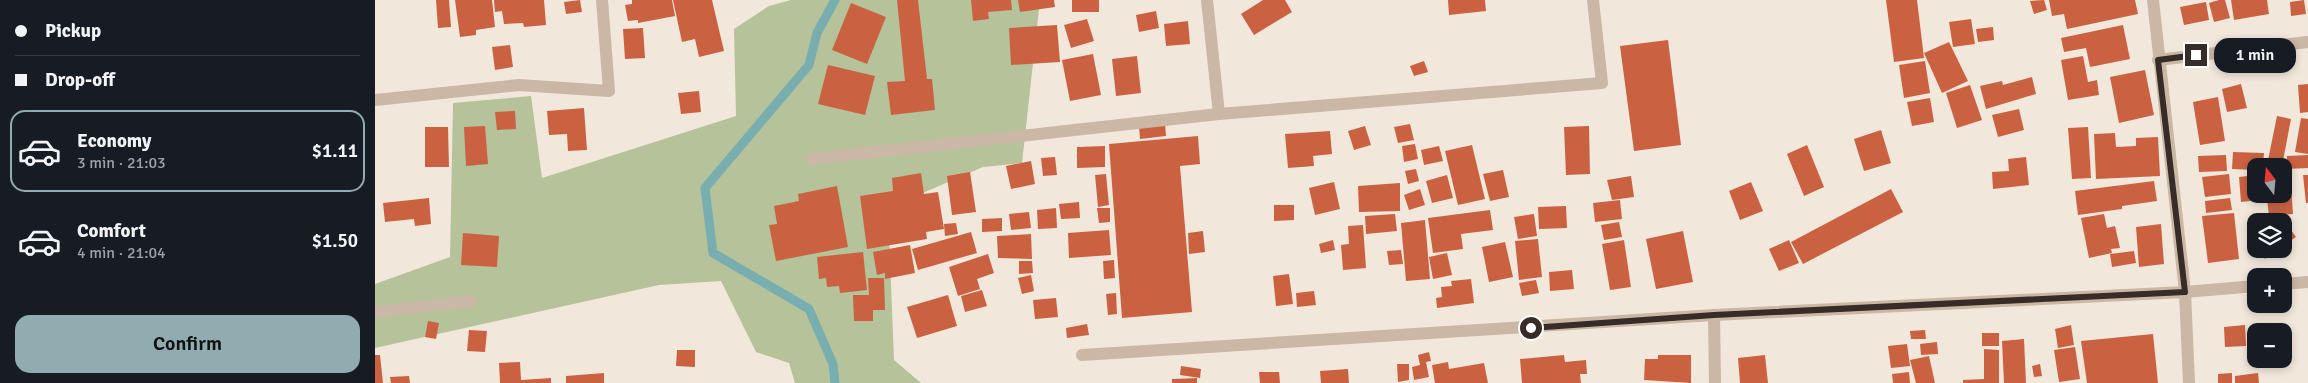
<!DOCTYPE html>
<meta charset="utf-8">
<style>
:root{--surface:#171b24;--page:#242831;--text:#f1f3f6;--muted:#9ea1a6;--line:#363941;--accent:#91acb0}
body{margin:0;font-family:Signika,sans-serif;background:var(--page);color:var(--text);height:100vh;display:flex;flex-direction:column;font-size:19px;white-space:nowrap}
*{box-sizing:border-box;margin:0}
p{font-size:16px;color:var(--muted)}
.icon{flex:none;width:28px;height:28px;fill:none;stroke:currentColor;stroke-width:2;stroke-linecap:round;stroke-linejoin:round}
.map{position:relative;flex:1;overflow:hidden}
.side{display:flex;flex-direction:column;background:var(--surface);width:375px}
.side>*{flex:none}
.hud{display:grid;align-content:center;height:110px;padding:0 15px;background:var(--surface)}
.needle{width:32px;rotate:344deg}
.buttons{position:absolute;left:1872px;top:158px;display:grid;gap:10px}
.buttons a{display:grid;place-items:center;width:45px;height:45px;border-radius:10px;background:var(--surface);box-shadow:0 2px 8px #0003;font-size:25px}
.end{position:absolute;width:22px;height:22px;margin:-11px;border:6px solid #372c27;background:#fff;box-shadow:0 0 0 2px #fff}
.from{border-radius:50%}
.bubble{position:absolute;height:35px;border-radius:15px;background:var(--surface);box-shadow:0 2px 8px #0003;font-size:16px;font-weight:600;line-height:35px;text-align:center}
.hud b{display:flex;align-items:center;gap:18px;height:48px;font-size:19px}
.hud b+b{border-top:1px solid var(--line)}
.hud i{width:12px;height:12px;background:var(--text)}
ul{padding:0;list-style:none}
li{display:flex;align-items:center;gap:15px;height:82px;margin:0 10px 8px;padding:0 5px;border:2px solid transparent;border-radius:15px}
li div{flex:1}
li b{display:block;font-size:19px}
li em{font-style:normal;font-weight:600}
li.selected{border-color:var(--accent)}
li>.icon{width:45px;height:45px;stroke-width:1.5}
.cta{display:flex;gap:10px;margin-top:auto;padding:10px 15px}
.cta a{flex:1;height:58px;border-radius:15px;background:var(--accent);color:#111;font-size:20px;font-weight:600;line-height:58px;text-align:center}
main{display:flex;flex:1;min-height:0}
.map>svg:first-child{display:block}
.green{fill:#b5c29a}
.lines{fill:none;stroke-linecap:round;stroke-linejoin:round}
.stream{stroke:#79aeb0;stroke-width:9}
.building{fill:#ca6242}
.minor{stroke:#cbb7a6;stroke-width:12}
.route{stroke:#372c27;stroke-width:6}
</style>
<main>
<section class="side">
<div class="hud">
<b><i class="from"></i>Pickup</b>
<b><i></i>Drop-off</b>
</div>
<ul>
<li class="selected"><svg class="icon" aria-label="car" viewBox="0 0 24 24"><path d="M5 17H2v-5l4-1 3-4h7l3 4 3 1v5h-3M9 17h6M6 11h13"/><circle cx="7" cy="17" r="2"/><circle cx="17" cy="17" r="2"/></svg><div><b>Economy</b><p>3 min · 21:03</p></div><em>$1.11</em></li>
<li><svg class="icon" aria-label="car" viewBox="0 0 24 24"><path d="M5 17H2v-5l4-1 3-4h7l3 4 3 1v5h-3M9 17h6M6 11h13"/><circle cx="7" cy="17" r="2"/><circle cx="17" cy="17" r="2"/></svg><div><b>Comfort</b><p>4 min · 21:04</p></div><em>$1.50</em></li>
</ul>
<div class="cta"><a>Confirm</a></div>
</section>
<div class="map">
<svg width="1933" height="383" viewBox="0 0 1933 383">
<rect width="100%" height="100%" fill="#f2e7db"/>
<!-- green -->
<path class="green" d="M416,0H665L647,163L608,167L513,208L519,360L546,383H420L414,363L381,352L346,281L284,285L0,348V284L75,257L78,103L156,96L167,178L361,116L359,29L394,6Z"/>
<g class="lines">
<!-- stream -->
<path class="stream" d="M460,0L442,33L434,65L330,188L338,253L434,309L458,364L460,383"/>
</g>
<!-- building -->
<g class="building">
<path d="M61,0H74L76,27L63,28Z"/>
<path d="M80,0H117L120,27L101,30V35L85,37Z"/>
<path d="M119,0H169L171,25L149,27L148,23L129,24L127,11L120,12Z"/>
<path d="M205,0L207,12L191,14L189,2Z"/>
<path d="M257,0H297L300,16L263,23V20L253,21L250,5L257,4Z"/>
<path d="M298,0H337L349,51L324,57L320,39L307,42Z"/>
<path d="M522,0H543L552,79H557L560,110L516,115L512,82L530,81Z"/>
<path d="M596,0H636L637,10L613,12L614,19L598,21Z"/>
<path d="M643,0H679L680,7L645,12Z"/>
<rect x="697" y="0" width="27" height="12"/>
<path d="M888,0H910L917,12L879,35L866,14Z"/>
<path d="M1073,0H1110L1111,11L1074,15Z"/>
<path d="M1511,0H1542L1549,58L1519,62Z"/>
<path d="M1669,0L1672,10L1659,14L1655,1Z"/>
<path d="M1674,0H1760L1763,14L1692,29L1689,14L1677,16Z"/>
<path d="M1844,0H1850L1855,18L1839,22L1834,3Z"/>
<path d="M1856,0H1892L1894,14L1859,20Z"/>
<path d="M1929,0L1931,14L1916,16L1915,2Z"/>
<path d="M1831,2L1834,20L1809,25L1805,7Z"/>
<path d="M476,3L511,17L492,64L457,50Z"/>
<path d="M781,11L784,28L764,32L761,15Z"/>
<path d="M712,19L719,41L696,48L689,25Z"/>
<path d="M1596,19L1600,44L1578,47L1574,22Z"/>
<path d="M813,21L815,44L791,46L789,24Z"/>
<path d="M682,25L685,62L636,65L634,28Z"/>
<path d="M1748,25L1755,59L1715,67L1711,48L1689,52L1686,38Z"/>
<path d="M1618,27L1619,40L1603,42L1601,29Z"/>
<path d="M268,28L270,58L250,59L248,29Z"/>
<path d="M1293,40L1306,145L1259,151L1245,46Z"/>
<path d="M1574,42L1593,81L1567,93L1549,53Z"/>
<path d="M135,45L138,67L120,70L117,47Z"/>
<path d="M718,54L726,95L695,101L687,60Z"/>
<path d="M762,56L766,93L741,96L737,59Z"/>
<path d="M1708,56L1713,82L1722,80L1724,95L1693,100L1686,60Z"/>
<path d="M1049,61L1053,72L1039,76L1035,66Z"/>
<path d="M1550,61L1555,93L1529,98L1524,65Z"/>
<path d="M453,65L500,76L490,115L443,104Z"/>
<path d="M1770,70L1779,115L1744,123L1735,77Z"/>
<path d="M1657,77L1661,94L1611,109L1605,86L1627,81L1628,85Z"/>
<path d="M1866,84L1872,108L1852,112L1847,89Z"/>
<path d="M1933,84V112L1925,113L1923,85Z"/>
<path d="M1595,85L1607,120L1582,128L1571,93Z"/>
<path d="M324,91L326,112L306,114L303,93Z"/>
<path d="M1843,97L1850,141L1825,145L1818,102Z"/>
<path d="M1555,98L1559,122L1537,126L1532,102Z"/>
<path d="M209,108L212,150L193,151L192,134L174,135L172,111Z"/>
<path d="M1644,109L1649,130L1623,137L1617,115Z"/>
<path d="M140,111L141,129L122,130L120,112Z"/>
<path d="M1902,116L1916,119L1907,166L1892,165Z"/>
<path d="M1926,118L1933,119V154L1920,152Z"/>
<path d="M790,124L791,136L765,139L764,126Z"/>
<path d="M1035,124L1039,140L1023,143L1019,127Z"/>
<path d="M110,126L113,164L91,166L89,127Z"/>
<path d="M990,126L996,145L979,150L973,131Z"/>
<path d="M1214,126L1215,174L1191,175L1189,127Z"/>
<path d="M50,127H73L74,167H50Z"/>
<path d="M1713,127L1716,178L1697,179L1693,128Z"/>
<path d="M1506,130L1516,163L1489,171L1479,139Z"/>
<path d="M955,131L957,154L938,156L939,166L913,168L910,134Z"/>
<path d="M1740,133L1741,147L1761,146V138L1783,137L1785,176L1721,179L1719,134Z"/>
<path d="M823,136L825,164L805,166L817,312L747,318L734,144Z"/>
<path d="M1040,144L1043,159L1029,162L1027,146Z"/>
<path d="M1097,145L1110,199L1083,205L1070,151Z"/>
<path d="M1432,145L1449,187L1429,196L1412,154Z"/>
<path d="M730,146V167L702,168V147Z"/>
<path d="M1064,146L1068,161L1049,165L1046,150Z"/>
<path d="M1858,152L1889,153L1888,166H1881V170L1857,169Z"/>
<path d="M1851,155L1852,171L1824,172L1823,156Z"/>
<path d="M1933,155V168L1912,169V156Z"/>
<path d="M680,157L682,175L668,176L666,158Z"/>
<path d="M1651,157L1654,185L1618,189L1617,172L1634,171L1633,159Z"/>
<path d="M656,161L660,184L636,189L631,166Z"/>
<path d="M1041,169L1044,181L1033,184L1030,171Z"/>
<path d="M1128,170L1134,197L1115,201L1108,174Z"/>
<path d="M595,172L601,212L577,215L572,176Z"/>
<path d="M1915,172L1918,214L1894,216L1892,199L1866,202L1864,177L1881,175V194H1909V173Z"/>
<path d="M546,173L549,194L563,192L569,229L551,232L552,239L492,249L485,196L518,191L517,178Z"/>
<path d="M731,174L734,205L723,207L720,175Z"/>
<path d="M1854,174L1856,194L1830,197L1827,177Z"/>
<path d="M1072,175L1078,198L1057,203L1051,181Z"/>
<path d="M1928,175H1933V203H1931Z"/>
<path d="M1256,176L1259,197L1237,200L1232,180Z"/>
<path d="M1779,181L1782,201L1747,206V209L1703,215L1700,191Z"/>
<path d="M959,182L965,209L940,215L934,188Z"/>
<path d="M1376,182L1388,211L1365,220L1354,191Z"/>
<path d="M1025,183V211L984,212L983,186Z"/>
<path d="M462,186L473,247L401,261L394,225L402,224L399,206L424,201L423,194Z"/>
<path d="M1045,189L1050,205L1034,210L1029,195Z"/>
<path d="M1516,189L1528,212L1428,264L1416,242Z"/>
<path d="M54,198L56,224L40,226L39,219L10,222L8,203Z"/>
<path d="M1855,198L1857,210L1831,213L1830,201Z"/>
<path d="M1245,200L1247,219L1220,222L1218,203Z"/>
<path d="M704,202L705,218L686,219L684,204Z"/>
<path d="M899,205H919V220L899,221Z"/>
<path d="M1191,206L1192,228L1164,229L1163,207Z"/>
<path d="M681,208L682,228L663,229L662,210Z"/>
<path d="M722,208H735V222L724,223Z"/>
<path d="M1115,210L1118,230L1086,234L1088,249L1058,253L1053,218Z"/>
<path d="M654,212L656,228L636,230L634,214Z"/>
<path d="M1859,213L1864,259L1833,263L1827,216Z"/>
<path d="M1020,214L1022,231L991,234L990,216Z"/>
<path d="M1159,214L1162,236L1143,239L1139,217Z"/>
<path d="M1729,214L1732,228L1740,226L1745,248L1736,249L1737,253L1714,258L1706,218Z"/>
<path d="M627,218V231L607,232V219Z"/>
<path d="M1908,219L1921,237L1909,245V221H1905Z"/>
<path d="M1050,220L1055,279L1031,281L1026,223Z"/>
<path d="M1244,222L1247,237L1229,240L1226,225Z"/>
<path d="M581,223L583,234L570,236L569,224Z"/>
<path d="M1786,224L1789,264L1764,267L1761,227Z"/>
<path d="M988,225L991,268L968,270L966,245L974,244L973,226Z"/>
<path d="M734,230L736,255L694,258L693,233Z"/>
<path d="M828,231L830,252L814,254L813,233Z"/>
<path d="M1308,231L1318,282L1281,289L1271,239Z"/>
<path d="M596,232L602,253L543,270L537,249Z"/>
<path d="M88,233L124,236L122,267L86,265Z"/>
<path d="M656,234L657,259L623,258L622,236Z"/>
<path d="M1163,239L1167,277L1144,280L1140,241Z"/>
<path d="M958,240L960,250L946,253L944,244Z"/>
<path d="M1249,240L1256,287L1235,290L1227,244Z"/>
<path d="M1414,240L1424,263L1404,271L1394,249Z"/>
<path d="M1130,242L1138,277L1114,282L1107,247Z"/>
<path d="M535,245L540,273L510,279V273L502,275L498,252Z"/>
<path d="M1883,249H1904L1890,259Z"/>
<path d="M1026,250L1028,264L1014,265L1012,251Z"/>
<path d="M1759,251L1761,263L1737,267L1735,254Z"/>
<path d="M488,252L492,290L465,293L464,286L452,287L451,278L444,279L442,257Z"/>
<path d="M1072,253L1077,275L1058,279L1054,257Z"/>
<path d="M613,254L619,273L602,279L605,289L583,296L574,267Z"/>
<path d="M739,260L740,278L729,279L728,261Z"/>
<path d="M644,261H657L658,273L644,274Z"/>
<path d="M1197,270L1199,289L1175,291L1174,272Z"/>
<path d="M914,274L918,304L901,306L898,276Z"/>
<path d="M656,275L659,291L647,294L643,278Z"/>
<path d="M493,278H509L510,310H498V321H479L478,295H494Z"/>
<path d="M1096,279L1099,303L1062,308L1061,298L1067,297L1066,287L1077,286L1076,281Z"/>
<path d="M1161,280L1164,293L1147,296L1144,283Z"/>
<path d="M607,290L612,306L590,312L586,296Z"/>
<path d="M939,291L941,305L922,307L921,293Z"/>
<path d="M741,293L742,314L733,315L731,294Z"/>
<path d="M573,295L582,326L542,338L532,307Z"/>
<path d="M681,298L683,317L660,319L658,300Z"/>
<path d="M53,321L64,323L61,339L50,337Z"/>
<path d="M712,324L714,335L692,338L691,328Z"/>
<path d="M1696,325L1699,345L1683,348L1680,329Z"/>
<path d="M1870,325L1871,346L1850,347L1849,327Z"/>
<path d="M94,330L112,331L110,352L92,351Z"/>
<path d="M1550,330L1551,339H1536L1535,331Z"/>
<rect x="1607" y="333" width="17" height="13"/>
<path d="M1778,334L1783,383H1712L1706,341Z"/>
<path d="M1649,339L1651,383H1629L1627,341Z"/>
<path d="M1562,342L1563,354L1546,355L1545,344Z"/>
<path d="M1532,344L1535,366L1516,368L1513,346Z"/>
<path d="M1700,347L1705,379L1684,382L1679,350Z"/>
<path d="M1609,349L1624,350V383H1588V380L1609,379Z"/>
<path d="M302,350H320V367L301,366Z"/>
<path d="M1054,352L1056,361L1051,362L1054,377L1039,380L1037,367L1045,365L1043,355Z"/>
<path d="M0,355H5L8,383H0Z"/>
<path d="M1189,355L1190,362L1211,360L1212,374H1205L1206,383H1147L1145,359Z"/>
<path d="M1283,355H1316V383L1269,380L1270,359H1283Z"/>
<path d="M1390,355L1393,383H1365L1363,358Z"/>
<path d="M1554,356L1560,383H1541L1535,360Z"/>
<path d="M145,362L146,380L176,378V383H125L124,363Z"/>
<path d="M1073,362L1074,369L1109,363L1113,383H1060L1057,365Z"/>
<path d="M1022,364H1034V380L1023,382Z"/>
<path d="M1665,364L1667,376L1659,377L1657,366Z"/>
<path d="M806,366L826,369L825,378L805,375Z"/>
<path d="M973,369L974,383H946L945,371Z"/>
<path d="M884,372H904L905,383H885Z"/>
<path d="M1534,372L1535,383H1518L1517,374Z"/>
<path d="M229,373V383H191V376Z"/>
<path d="M1857,373V383H1843V374Z"/>
<path d="M1883,373L1884,383H1860V376Z"/>
<path d="M34,376L35,383H16L15,377Z"/>
<path d="M822,378V383H797V379Z"/>
</g>
<g class="lines">
<!-- minor -->
<g class="minor">
<path d="M832,0L844,114"/>
<path d="M1778,0L1810,292L1814,383"/>
<path d="M1783,60L1933,42"/>
<path d="M0,100L144,85L234,91L227,0"/>
<path d="M437,159L844,114L1227,83L1218,0"/>
<path d="M1909,284L1933,282"/>
<path d="M0,312L96,301"/>
<path d="M1339,315L1340,383"/>
<path d="M707,355L1339,315L1810,292L1881,286"/>
</g>
</g>
<g class="lines">
<!-- route -->
<path class="route" d="M1156,328L1339,315L1810,292L1783,60L1821,55"/>
</g>
</svg>
<div class="buttons">
<a><svg class="needle" viewBox="-14 -14 28 28"><path d="M0-13l5 13h-10z" fill="#e53935"/><path d="M0 13l5-13h-10z" fill="#9ea1a6"/></svg></a>
<a><svg class="icon" aria-label="layers" viewBox="0 0 24 24"><path d="M12 4l9 5-9 5-9-5zM3 14l9 5 9-5"/></svg></a>
<a>+</a>
<a>−</a>
</div>
<i class="end from" style="left:1156px;top:328px"></i>
<i class="end" style="left:1821px;top:55px"></i>
<div class="bubble" style="left:1839px;top:38px;width:82px">1 min</div>
</div>
</main>
